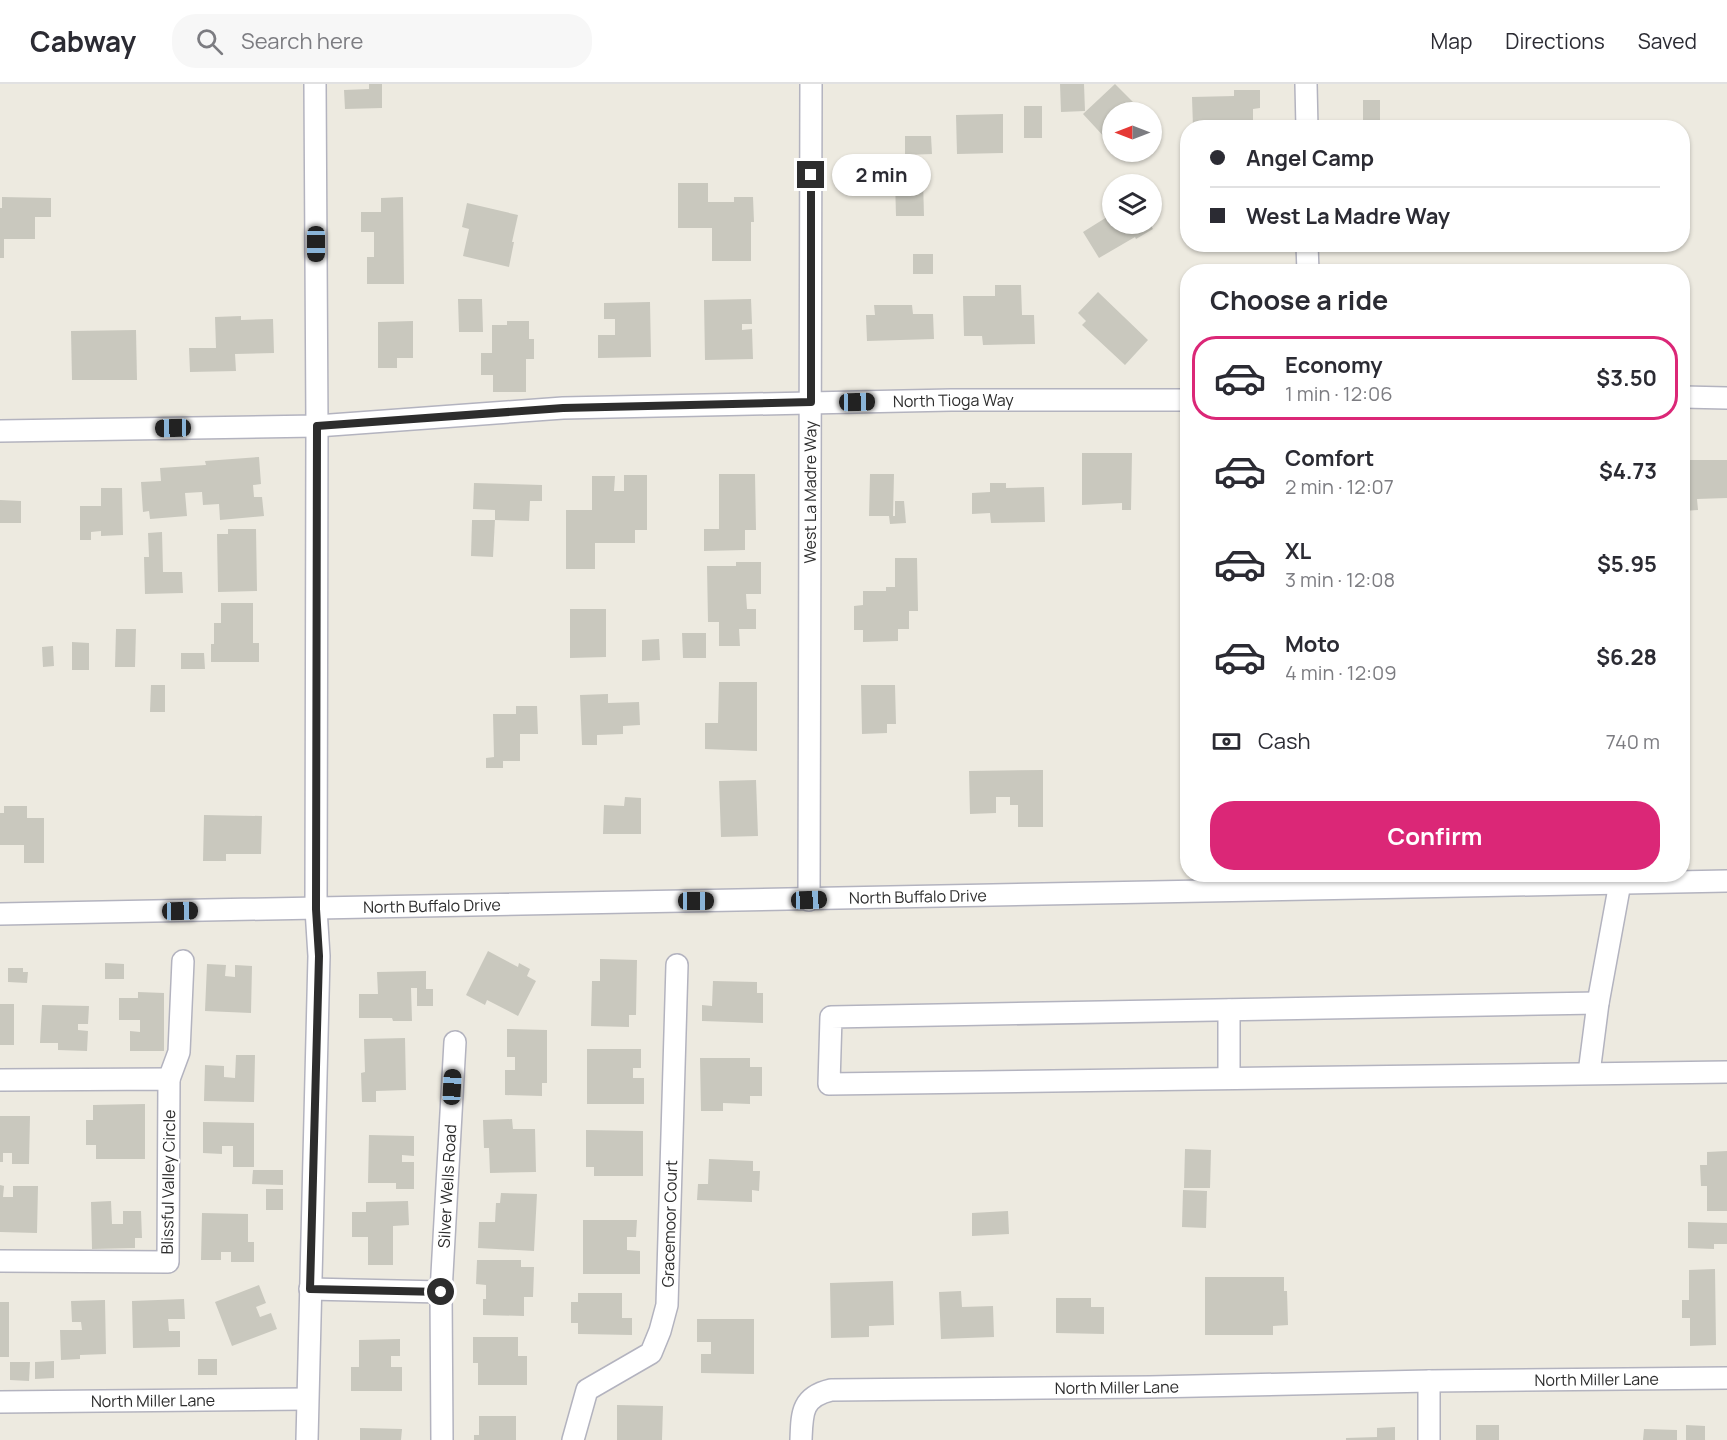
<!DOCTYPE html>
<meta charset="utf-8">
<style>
:root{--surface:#fff;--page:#f7f7f7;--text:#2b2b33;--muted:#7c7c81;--line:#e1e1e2;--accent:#db2777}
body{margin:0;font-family:Manrope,sans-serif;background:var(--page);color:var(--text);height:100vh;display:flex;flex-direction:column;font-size:22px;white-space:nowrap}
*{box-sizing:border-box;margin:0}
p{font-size:20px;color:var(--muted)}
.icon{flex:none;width:33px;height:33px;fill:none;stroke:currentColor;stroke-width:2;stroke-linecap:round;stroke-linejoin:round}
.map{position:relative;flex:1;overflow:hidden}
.side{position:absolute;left:1180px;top:180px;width:510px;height:618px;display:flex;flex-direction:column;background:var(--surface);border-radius:24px;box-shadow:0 2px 4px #0004}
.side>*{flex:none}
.guide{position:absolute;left:1180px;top:36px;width:510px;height:132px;border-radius:24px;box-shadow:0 2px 4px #0004;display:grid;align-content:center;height:132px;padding:0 30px;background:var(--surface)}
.needle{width:39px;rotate:270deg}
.fabs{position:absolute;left:1102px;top:18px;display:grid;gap:12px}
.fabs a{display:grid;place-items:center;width:60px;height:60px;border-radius:50%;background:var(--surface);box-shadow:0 2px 4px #0004;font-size:30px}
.end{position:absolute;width:27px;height:27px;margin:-14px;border:8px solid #2d2d2d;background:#fff;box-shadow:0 0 0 3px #fff}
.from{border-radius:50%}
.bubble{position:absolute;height:42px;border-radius:21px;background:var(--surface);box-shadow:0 2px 4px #0004;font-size:20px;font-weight:700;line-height:42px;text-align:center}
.car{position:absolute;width:18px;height:36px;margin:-18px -9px;border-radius:8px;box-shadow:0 0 4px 2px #0007;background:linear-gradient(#222 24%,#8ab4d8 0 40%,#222 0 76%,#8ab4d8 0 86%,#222 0)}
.guide b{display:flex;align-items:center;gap:21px;height:57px;font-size:22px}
.guide b+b{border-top:2px solid var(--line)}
.guide i{width:15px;height:15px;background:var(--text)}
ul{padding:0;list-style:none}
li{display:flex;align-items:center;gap:18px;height:84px;margin:0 12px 9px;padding:0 18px;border:3px solid transparent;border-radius:24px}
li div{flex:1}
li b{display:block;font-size:22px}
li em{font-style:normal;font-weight:700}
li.current{border-color:var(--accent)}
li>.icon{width:54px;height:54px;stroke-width:1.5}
h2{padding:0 30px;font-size:27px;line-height:72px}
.pay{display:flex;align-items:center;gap:15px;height:66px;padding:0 30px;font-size:22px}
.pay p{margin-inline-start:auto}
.primary-button{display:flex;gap:12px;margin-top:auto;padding:12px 30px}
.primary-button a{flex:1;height:69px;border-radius:24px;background:var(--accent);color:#fff;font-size:24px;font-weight:700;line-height:69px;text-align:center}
header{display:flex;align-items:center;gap:36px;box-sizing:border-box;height:84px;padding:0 30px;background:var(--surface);border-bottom:2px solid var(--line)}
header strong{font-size:28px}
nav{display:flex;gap:33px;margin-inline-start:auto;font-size:21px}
.search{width:420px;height:54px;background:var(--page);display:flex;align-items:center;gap:15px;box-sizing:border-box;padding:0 21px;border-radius:24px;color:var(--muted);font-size:22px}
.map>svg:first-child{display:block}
.building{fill:#c9c8be}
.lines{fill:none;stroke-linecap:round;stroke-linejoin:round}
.minor-casing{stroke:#b3b3bf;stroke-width:24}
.minor{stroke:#fff;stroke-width:21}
.route{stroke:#2d2d2d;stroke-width:8}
.labels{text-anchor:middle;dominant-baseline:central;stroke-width:4.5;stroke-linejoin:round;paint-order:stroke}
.street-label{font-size:16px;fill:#2d2d2d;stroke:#fff}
</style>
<header>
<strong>Cabway</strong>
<div class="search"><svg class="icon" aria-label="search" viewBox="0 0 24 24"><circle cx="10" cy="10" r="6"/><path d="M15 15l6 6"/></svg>Search here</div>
<nav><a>Map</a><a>Directions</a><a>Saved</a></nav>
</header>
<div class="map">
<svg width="1727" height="1356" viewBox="0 0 1727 1356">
<rect width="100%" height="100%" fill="#edeae0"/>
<!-- building -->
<g class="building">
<path d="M369,0H382V24L345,25L344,6L369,5Z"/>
<path d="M1060,0H1084L1085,27L1061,28Z"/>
<path d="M1115,0L1143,28H1113V52L1108,57L1083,30Z"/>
<path d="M1234,6H1260V24L1253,25V44L1193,43L1192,13L1234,12Z"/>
<path d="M1363,16H1380V37H1411V44H1363Z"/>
<rect x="1024" y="22" width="18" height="32"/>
<path d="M1003,30V69L957,70L956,31Z"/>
<path d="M905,52H931L932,70L905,71Z"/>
<path d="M895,96H923L924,132H896Z"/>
<path d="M678,99H708V118H734V113H753L754,138H751V177H712V144H678Z"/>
<path d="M2,113L51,114V133H35V155H4V174H0V124H2Z"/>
<path d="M403,113L404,200H367V173H374V148H361V128H381V114Z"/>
<path d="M467,119L518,131L512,158H514L509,183L463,172L469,145L462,143Z"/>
<path d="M1113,119V140H1150L1153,145L1136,155L1135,153L1099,174L1083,148L1107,133L1103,125Z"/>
<rect x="913" y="170" width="20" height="20"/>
<rect x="1595" y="184" width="37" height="4"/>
<path d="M995,201H1021L1022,231H1034L1035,260L983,261L982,252H964L963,212H995Z"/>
<path d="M1098,208L1148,256L1125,281L1082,241L1086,237L1078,229Z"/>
<path d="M458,215H482L483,248H459Z"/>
<path d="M751,215L752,240H742V246L752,245L753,275L705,276L704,216Z"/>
<path d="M650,218L651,273L598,274V251H615V235H604V219Z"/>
<path d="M874,221H912L913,230H933L934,255L867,257L866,231H875Z"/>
<path d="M241,232V236L273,235L274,269L235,270L236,287L190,288L189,264H216L215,233Z"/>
<path d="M413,237V274H397V284H378V238Z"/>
<path d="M507,237H529V255H534V275H526V308H493V291H481V269H492V241H507Z"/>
<path d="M136,246L137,296H72L71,247Z"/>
<path d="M1082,369H1132L1131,426H1122V419L1082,421Z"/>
<path d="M259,373L261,400L253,401L254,413H262L264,432L220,436L219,420L203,421L202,408L185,409L187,432L150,435L149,427L143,428L141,398L161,397L160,384L206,381L205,377Z"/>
<path d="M1688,376H1727V414L1697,415L1698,426L1683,427V392H1688Z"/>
<path d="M719,390H755L756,446H745V466L704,467V445H719Z"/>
<path d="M870,390H894L893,432H895V417H904L906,439L890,440L889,432H869Z"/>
<path d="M624,391H647V446H635V459H595V485H566V426H592V392H615L614,407H624Z"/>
<path d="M474,399L542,401V417H530L529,437L495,436V426L473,425Z"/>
<path d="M990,399H1006V404L1044,403L1045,438L991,439L990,429L972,430V409L990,408Z"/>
<path d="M101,404H122L123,451L101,452V447L91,448V456H80V422H101Z"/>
<path d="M0,416L21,417V439H0Z"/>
<path d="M472,436H495L493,473L471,472Z"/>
<path d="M228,445H256L257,507L218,508L217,450H228Z"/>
<path d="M162,448L163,488H182L183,509L145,510L144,473H149L148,449Z"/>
<path d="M895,474H917L918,527H909V545H898V557L863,558V546H854V522L863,521V507H886V503H895Z"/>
<path d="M736,478H761V510H746L747,525H756V545H739L740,562H719V538H708L707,482H736Z"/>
<path d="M221,519H253V559H259V578H211V560H214V539H221Z"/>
<path d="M570,525H606V573L570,574Z"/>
<path d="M116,545H136L135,583H115Z"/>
<path d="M682,549H706V574H683Z"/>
<path d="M659,555L660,576L642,577V556Z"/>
<path d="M72,558L89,559V586H72Z"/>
<path d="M53,562L54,582L43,583L42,563Z"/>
<path d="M181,569H204L205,585H181Z"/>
<path d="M719,598H757V667L705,665V639H718Z"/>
<path d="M151,601H165V628H150Z"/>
<path d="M861,601H895L896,640H887V649L862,650Z"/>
<path d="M608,610V619L639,618L640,641L623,642V650L597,651V661H582L580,611Z"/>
<path d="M516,622H537L538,650H520V677H503V684H486V674L494,673L493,630H516Z"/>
<path d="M1182,631H1188V676H1183Z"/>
<path d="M1043,686V743H1018V721H1010V713H996V729L970,730L969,687Z"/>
<path d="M756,696L758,752L721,753L719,697Z"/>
<path d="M625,713L641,714V750H603L604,721L624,722Z"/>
<path d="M4,722H27V734H44V779H24V761H0V729H4Z"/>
<path d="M204,731L262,732L261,770H226V777H203Z"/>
<path d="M488,867L518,883L519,879L530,885L527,892L536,897L518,932L487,916L485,921L466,911Z"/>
<path d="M600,875L637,876L636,931H629V943L591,942L592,897H600Z"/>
<path d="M105,879L124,880V895H105Z"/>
<path d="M207,880L226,881L225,892L235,893V881L252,882L251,929L205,927Z"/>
<path d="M8,884H23V888H28L27,899L8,898Z"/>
<path d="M426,887V905H433V922H417V904H411L412,937H393L392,934H359V910H378L377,888Z"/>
<path d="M713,897L757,898V909H763V939L702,937V921L712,922Z"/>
<path d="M138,908L164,909V967H130V947L140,948V936H119V914H138Z"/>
<rect x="0" y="920" width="14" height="41"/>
<path d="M42,921L89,922L88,940H78V946L88,947L87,967L58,966V959H40Z"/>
<path d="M507,945L547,946V999H542V1012L505,1011V986H515V973H507Z"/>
<path d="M405,954L406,1006L376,1007V1018H362L361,989L365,988L364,955Z"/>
<path d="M587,965H641V984H633V994H644V1020H587Z"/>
<path d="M236,971H255L254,1018L204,1017L205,981L224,982V993L235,994Z"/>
<path d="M700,974H750V983H762V1012H750V1020L723,1019V1027H701Z"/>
<path d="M145,1020V1075H96V1061H86V1036H93V1021Z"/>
<path d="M0,1032H30L29,1080H12V1069H3V1078H0Z"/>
<path d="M512,1035L513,1045H535L536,1088L490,1089L489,1064H484L483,1036Z"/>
<path d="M203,1038L254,1039V1083H233V1062H222V1070L203,1069Z"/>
<path d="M586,1046L643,1047V1092H594V1083H586Z"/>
<path d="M369,1051L414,1052V1072L402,1071V1078H414V1105H396V1099H368Z"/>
<path d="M1185,1065L1211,1066L1210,1104H1184Z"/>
<path d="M1727,1067V1127H1707V1102H1701L1700,1081H1707V1068Z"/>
<path d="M709,1075L753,1077V1087H760L759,1107L752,1106V1118L697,1116L698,1100H708Z"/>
<path d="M253,1086H283V1101L252,1100Z"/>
<path d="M0,1101L4,1102L3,1113H13V1102H38L37,1149L0,1148Z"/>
<rect x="266" y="1105" width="17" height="21"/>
<path d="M1183,1106L1207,1107L1206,1144L1182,1143Z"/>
<path d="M501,1109L537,1110L534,1167L478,1164L479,1138H495L496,1119H500Z"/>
<path d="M111,1117L112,1140H123V1127H141L142,1154H135V1164L92,1165L91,1118Z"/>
<path d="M408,1117L409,1141L393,1142V1181H368V1153H352V1128H366V1118Z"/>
<path d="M1008,1127L1009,1150L972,1152V1129Z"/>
<path d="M202,1129L248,1130V1158H254V1178H231V1168H221V1176H201Z"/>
<path d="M583,1136H637L636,1153H627V1166L640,1167V1190H583Z"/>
<path d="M1688,1138L1727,1139V1160H1714V1165L1688,1164Z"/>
<path d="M477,1176H521V1183H534L533,1213H524V1232L483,1231V1215H486V1201L476,1200Z"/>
<path d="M1715,1185L1716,1261L1690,1262V1234H1682V1216H1689V1186Z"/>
<path d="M1205,1193H1284V1207H1287L1288,1241L1273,1242V1251H1205Z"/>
<path d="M893,1197L894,1241L869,1242V1253L831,1254L830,1199Z"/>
<path d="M259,1201L266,1219L256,1223L260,1233L271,1229L277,1245L232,1262L215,1218Z"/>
<path d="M961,1207L962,1223L993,1222L994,1253L941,1255L939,1208Z"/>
<path d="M578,1209H622V1234H632V1251L578,1250V1239H571V1218H578Z"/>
<path d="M1056,1214H1091V1223H1104V1250L1056,1249Z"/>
<path d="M184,1215L185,1235H168L169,1247H180V1263L133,1264L132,1217Z"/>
<path d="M105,1216L106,1270L80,1271V1275L61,1276L60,1246H82L81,1238H72L71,1217Z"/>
<rect x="0" y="1218" width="9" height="55"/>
<path d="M697,1235H754V1290L701,1289V1270H711V1258H697Z"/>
<path d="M473,1253H518V1272H527V1301H478V1279H473Z"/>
<path d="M400,1255V1272H391V1283H402V1307H351V1283H359V1256Z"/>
<rect x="198" y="1275" width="19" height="16"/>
<path d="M54,1277V1294L35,1295V1278Z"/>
<path d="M10,1278H30L29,1297L10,1296Z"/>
<path d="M617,1321L663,1322L662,1356H617Z"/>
<path d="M479,1332H516V1356H474V1351H479Z"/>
<rect x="1476" y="1341" width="23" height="15"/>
<path d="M1686,1341L1705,1342V1356H1686Z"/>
<path d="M1395,1343V1356H1346V1354L1377,1353V1344Z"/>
<path d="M360,1344L402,1345L401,1356H360Z"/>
<path d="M1644,1345L1677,1346V1356H1643Z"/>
</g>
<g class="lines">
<defs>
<g id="minor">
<path d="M1306,0L1307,44"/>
<path d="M1307,160L1308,188"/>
<path d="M1683,313L1727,314"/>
<path id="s1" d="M0,347L317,342L563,324L951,316H1188"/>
<path id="s2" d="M809,816L811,0"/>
<path id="s3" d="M0,830L1727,797"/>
<path d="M1598,919L831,933L829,1000L1727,988"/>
<path d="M1229,926V994"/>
<path d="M1589,989L1598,919L1620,799"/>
<path d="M169,995L179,968L183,877"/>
<path d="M0,996L169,995L168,1178L0,1177"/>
<path d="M310,1205L441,1208"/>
<path id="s4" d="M0,1318L307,1315"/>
<path d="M307,1356L319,872L316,825L317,342L315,0"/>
<path id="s5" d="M442,1356L441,1208L455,958"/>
<path id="s6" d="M573,1356L587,1306L651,1269L660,1247L667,1221L677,881"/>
<path id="s7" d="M801,1356C802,1330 801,1313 831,1306L1150,1303L1429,1297L1727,1294"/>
<path d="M1429,1356V1297"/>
</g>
</defs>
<!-- minor casing -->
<use href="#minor" class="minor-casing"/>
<!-- minor -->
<use href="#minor" class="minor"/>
</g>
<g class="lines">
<!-- route -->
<path class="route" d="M441,1208L310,1205L319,872L316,825L317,342L563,324L811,318V91"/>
</g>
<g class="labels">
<!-- street labels -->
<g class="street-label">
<text stroke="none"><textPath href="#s1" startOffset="954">North Tioga Way</textPath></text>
<text stroke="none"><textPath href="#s2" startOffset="408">West La Madre Way</textPath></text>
<text stroke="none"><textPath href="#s3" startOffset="918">North Buffalo Drive</textPath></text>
<text stroke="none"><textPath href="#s3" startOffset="432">North Buffalo Drive</textPath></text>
<text transform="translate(168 1098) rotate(-89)">Blissful Valley Circle</text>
<text stroke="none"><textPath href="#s5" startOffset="254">Silver Wells Road</textPath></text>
<text stroke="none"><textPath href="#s6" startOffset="258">Gracemoor Court</textPath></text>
<text stroke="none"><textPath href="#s7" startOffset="831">North Miller Lane</textPath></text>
<text stroke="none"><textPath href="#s7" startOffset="351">North Miller Lane</textPath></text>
<text stroke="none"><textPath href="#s4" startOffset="153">North Miller Lane</textPath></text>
</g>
</g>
</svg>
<div class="fabs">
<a><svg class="needle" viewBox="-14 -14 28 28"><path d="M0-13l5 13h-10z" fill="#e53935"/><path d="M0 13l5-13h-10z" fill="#7c7c81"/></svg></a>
<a><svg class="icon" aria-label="layers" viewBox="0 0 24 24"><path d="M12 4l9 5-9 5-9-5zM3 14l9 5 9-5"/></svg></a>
</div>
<i class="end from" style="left:441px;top:1208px"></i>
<i class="end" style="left:811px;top:91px"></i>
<div class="bubble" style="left:832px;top:70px;width:99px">2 min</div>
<i class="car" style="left:316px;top:160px;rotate:180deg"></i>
<i class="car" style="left:857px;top:318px;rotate:89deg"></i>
<i class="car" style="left:173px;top:344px;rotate:269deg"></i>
<i class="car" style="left:809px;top:816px;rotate:88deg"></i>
<i class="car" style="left:696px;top:817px;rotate:90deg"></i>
<i class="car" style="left:180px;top:827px;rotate:89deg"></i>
<i class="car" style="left:452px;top:1003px;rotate:3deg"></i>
<div class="guide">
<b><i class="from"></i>Angel Camp</b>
<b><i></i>West La Madre Way</b>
</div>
<section class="side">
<h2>Choose a ride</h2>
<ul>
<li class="current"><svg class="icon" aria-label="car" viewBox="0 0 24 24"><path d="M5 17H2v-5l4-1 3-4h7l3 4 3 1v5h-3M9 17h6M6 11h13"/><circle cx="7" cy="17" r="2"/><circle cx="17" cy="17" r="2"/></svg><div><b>Economy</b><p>1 min · 12:06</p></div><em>$3.50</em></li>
<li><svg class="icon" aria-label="car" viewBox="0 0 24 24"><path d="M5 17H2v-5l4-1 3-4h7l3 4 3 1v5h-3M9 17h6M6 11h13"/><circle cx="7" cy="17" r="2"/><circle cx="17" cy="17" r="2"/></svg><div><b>Comfort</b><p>2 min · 12:07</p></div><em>$4.73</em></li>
<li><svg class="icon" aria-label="car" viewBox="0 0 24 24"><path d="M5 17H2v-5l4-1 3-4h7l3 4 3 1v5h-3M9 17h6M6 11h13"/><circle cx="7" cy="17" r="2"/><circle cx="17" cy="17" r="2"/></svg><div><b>XL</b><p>3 min · 12:08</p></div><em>$5.95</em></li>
<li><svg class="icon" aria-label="car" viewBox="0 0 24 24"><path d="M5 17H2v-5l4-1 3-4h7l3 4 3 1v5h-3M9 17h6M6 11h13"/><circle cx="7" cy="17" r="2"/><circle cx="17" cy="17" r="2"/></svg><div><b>Moto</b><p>4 min · 12:09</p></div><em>$6.28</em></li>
</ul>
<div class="pay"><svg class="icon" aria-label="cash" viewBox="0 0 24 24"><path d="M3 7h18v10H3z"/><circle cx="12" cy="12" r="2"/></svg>Cash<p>740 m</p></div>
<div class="primary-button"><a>Confirm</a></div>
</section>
</div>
